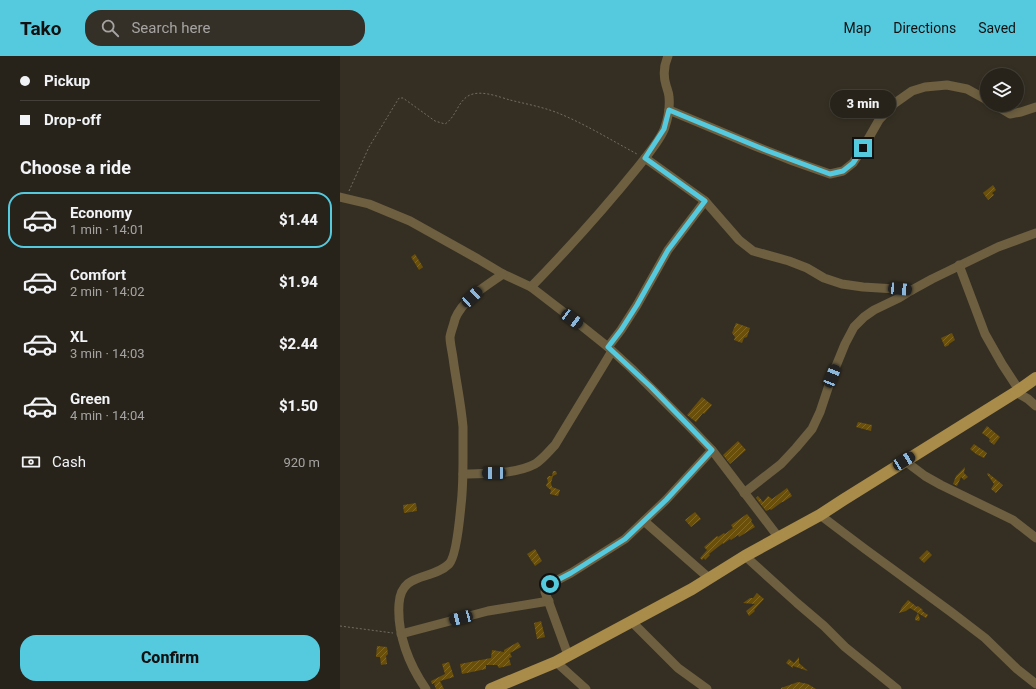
<!DOCTYPE html>
<meta charset="utf-8">
<style>
:root{--surface:#28231a;--page:#342f27;--text:#f1f3f6;--muted:#a5a4a2;--line:#444039;--accent:#55cadf}
body{margin:0;font-family:Roboto,sans-serif;background:var(--page);color:var(--text);height:100vh;display:flex;flex-direction:column;font-size:15px;white-space:nowrap}
*{box-sizing:border-box;margin:0}
p{font-size:13px;color:var(--muted)}
.icon{flex:none;width:22px;height:22px;fill:none;stroke:currentColor;stroke-width:2;stroke-linecap:round;stroke-linejoin:round}
.map{position:relative;flex:1;overflow:hidden}
.side{display:flex;flex-direction:column;background:var(--surface);width:340px}
.side>*{flex:none}
.hud{display:grid;align-content:center;height:88px;padding:0 20px;background:var(--surface)}
.buttons{position:absolute;left:640px;top:12px;display:grid;gap:8px}
.buttons a{display:grid;place-items:center;width:44px;height:44px;border-radius:50%;background:var(--surface);box-shadow:0 2px 6px #0003,0 0 0 1px var(--line);font-size:20px}
.end{position:absolute;width:18px;height:18px;margin:-9px;border:5px solid #55cadf;background:#111;box-shadow:0 0 0 2px #111}
.from{border-radius:50%}
.bubble{position:absolute;height:28px;border-radius:14px;background:var(--surface);box-shadow:0 2px 6px #0003,0 0 0 1px var(--line);font-size:13px;font-weight:800;line-height:28px;text-align:center}
.car{position:absolute;width:12px;height:24px;margin:-12px -6px;border-radius:5px;box-shadow:0 0 3px 1px #0007;background:linear-gradient(#222 24%,#8ab4d8 0 40%,#222 0 76%,#8ab4d8 0 86%,#222 0)}
.hud b{display:flex;align-items:center;gap:14px;height:38px;font-size:15px}
.hud b+b{border-top:1px solid var(--line)}
.hud i{width:10px;height:10px;background:var(--text)}
ul{padding:0;list-style:none}
li{display:flex;align-items:center;gap:12px;height:56px;margin:0 8px 6px;padding:0 12px;border:2px solid transparent;border-radius:16px}
li div{flex:1}
li b{display:block;font-size:15px}
li em{font-style:normal;font-weight:800}
li.selected{border-color:var(--accent)}
li>.icon{width:36px;height:36px;stroke-width:1.5}
h2{padding:0 20px;font-size:18px;line-height:48px}
.pay{display:flex;align-items:center;gap:10px;height:44px;padding:0 20px;font-size:15px}
.pay p{margin-inline-start:auto}
.action{display:flex;gap:8px;margin-top:auto;padding:8px 20px}
.action a{flex:1;height:46px;border-radius:16px;background:var(--accent);color:#111;font-size:16px;font-weight:800;line-height:46px;text-align:center}
header{display:flex;align-items:center;gap:24px;box-sizing:border-box;height:56px;padding:0 20px;background:var(--accent);color:#111}
header strong{font-size:19px}
nav{display:flex;gap:22px;margin-inline-start:auto;font-size:14px}
.search{width:280px;height:36px;background:var(--page);display:flex;align-items:center;gap:10px;box-sizing:border-box;padding:0 14px;border-radius:16px;color:var(--muted);font-size:15px}
main{display:flex;flex:1;min-height:0}
.map>svg:first-child{display:block}
.building{fill:url(#building-hatch)}
.lines{fill:none;stroke-linecap:round;stroke-linejoin:round}
.path{stroke:#726d63;stroke-width:1;stroke-dasharray:2 2;stroke-linecap:butt}
.minor{stroke:#6d5f40;stroke-width:9}
.major{stroke:#a98b4a;stroke-width:12}
.route{stroke:#55cadf;stroke-width:5}
</style>
<header>
<strong>Tako</strong>
<div class="search"><svg class="icon" aria-label="search" viewBox="0 0 24 24"><circle cx="10" cy="10" r="6"/><path d="M15 15l6 6"/></svg>Search here</div>
<nav><a>Map</a><a>Directions</a><a>Saved</a></nav>
</header>
<main>
<section class="side">
<div class="hud">
<b><i class="from"></i>Pickup</b>
<b><i></i>Drop-off</b>
</div>
<h2>Choose a ride</h2>
<ul>
<li class="selected"><svg class="icon" aria-label="car" viewBox="0 0 24 24"><path d="M5 17H2v-5l4-1 3-4h7l3 4 3 1v5h-3M9 17h6M6 11h13"/><circle cx="7" cy="17" r="2"/><circle cx="17" cy="17" r="2"/></svg><div><b>Economy</b><p>1 min · 14:01</p></div><em>$1.44</em></li>
<li><svg class="icon" aria-label="car" viewBox="0 0 24 24"><path d="M5 17H2v-5l4-1 3-4h7l3 4 3 1v5h-3M9 17h6M6 11h13"/><circle cx="7" cy="17" r="2"/><circle cx="17" cy="17" r="2"/></svg><div><b>Comfort</b><p>2 min · 14:02</p></div><em>$1.94</em></li>
<li><svg class="icon" aria-label="car" viewBox="0 0 24 24"><path d="M5 17H2v-5l4-1 3-4h7l3 4 3 1v5h-3M9 17h6M6 11h13"/><circle cx="7" cy="17" r="2"/><circle cx="17" cy="17" r="2"/></svg><div><b>XL</b><p>3 min · 14:03</p></div><em>$2.44</em></li>
<li><svg class="icon" aria-label="car" viewBox="0 0 24 24"><path d="M5 17H2v-5l4-1 3-4h7l3 4 3 1v5h-3M9 17h6M6 11h13"/><circle cx="7" cy="17" r="2"/><circle cx="17" cy="17" r="2"/></svg><div><b>Green</b><p>4 min · 14:04</p></div><em>$1.50</em></li>
</ul>
<div class="pay"><svg class="icon" aria-label="cash" viewBox="0 0 24 24"><path d="M3 7h18v10H3z"/><circle cx="12" cy="12" r="2"/></svg>Cash<p>920 m</p></div>
<div class="action"><a>Confirm</a></div>
</section>
<div class="map">
<svg width="696" height="633" viewBox="0 0 696 633">
<defs>
<pattern id="building-hatch" width="6" height="6" patternUnits="userSpaceOnUse"><rect width="6" height="6" fill="#6a4f0b"/><path d="M-1 1l2-2M0 6l6-6M5 7l2-2" fill="none" stroke="#7f682e"/></pattern>
</defs>
<rect width="100%" height="100%" fill="#352f23"/>
<!-- building -->
<g class="building">
<path d="M653,129L656,134L652,137L654,139L648,144L643,137Z"/>
<path d="M75,198L83,211L79,214L71,201Z"/>
<path d="M396,267L410,272L407,281L404,282L402,287L394,284L395,281L392,277Z"/>
<path d="M612,277L615,284L609,288V289L605,291L601,282Z"/>
<path d="M362,341L372,349L364,358L363,357L356,366L347,359Z"/>
<path d="M518,366L532,369L531,375L516,371Z"/>
<path d="M647,370L660,381L654,389L649,385L650,383L642,377Z"/>
<path d="M398,385L406,394L390,408L383,399Z"/>
<path d="M634,388L647,397L644,402L636,398L630,393Z"/>
<path d="M625,411L624,417L628,421L624,424L621,421L617,430L613,428L616,420Z"/>
<path d="M213,415H216L217,418L213,420L211,427L212,431L220,434L218,440L210,438L211,434L207,431L206,429L208,426L207,422L209,420H212Z"/>
<path d="M648,417L663,429L656,437L651,433L654,428L647,418Z"/>
<path d="M447,432L452,440L443,446H442L431,454L430,453L426,455L416,442L418,440L423,446L428,440L432,443Z"/>
<path d="M76,447L77,455L64,457L63,449Z"/>
<path d="M355,456L361,463L351,471L345,464Z"/>
<path d="M407,458L412,464L411,465L415,471L399,481L398,479L391,484L390,483L383,488V487L369,498L370,499L365,504L364,502L362,504L360,502L367,494L364,491L377,480L378,481L384,477L385,478L393,472L391,469Z"/>
<path d="M195,493L202,505L195,510L187,498Z"/>
<path d="M587,494L592,499L584,507L579,502Z"/>
<path d="M417,537L424,543L414,554L415,555L409,560L406,555L415,548L403,547L410,542H413Z"/>
<path d="M568,544L577,551L578,550L583,554L582,555L588,559L586,562L578,557L580,563L579,565L575,564V562L578,557L570,552L566,555L559,557L562,551Z"/>
<path d="M201,565L205,581L197,583L194,567Z"/>
<path d="M178,586L181,591L170,597L172,601L169,602L171,609L159,612L157,609H146V613L122,618L120,608L151,602L152,594L164,596V594Z"/>
<path d="M37,590L47,591L48,598L46,600L47,608L41,609L40,601H36Z"/>
<path d="M459,601V607L468,615L453,610V612L446,607L449,603L454,607Z"/>
<path d="M109,606L114,621L100,625L104,633H96L94,628L97,626L92,628L91,625L105,618L102,608Z"/>
<path d="M458,626L468,628L476,633H441V632Z"/>
</g>
<g class="lines">
<!-- path -->
<g class="path">
<path d="M9,135L29,91L59,42H63L95,65L105,68C116,61 117,47 128,40C140,33 159,41 170,44C186,48 203,51 218,57C245,68 271,84 297,98"/>
<path d="M0,570L53,577"/>
</g>
<!-- minor -->
<g class="minor">
<path d="M655,49L670,58L681,56L696,51"/>
<path d="M329,54L415,90L453,105L490,118L503,115L513,107L523,92L539,64L555,47L572,35L585,31L607,29L627,33L647,44"/>
<path d="M305,102L365,145L399,184L413,195L449,205L467,212L484,222L502,228L523,231L572,234L592,223L658,191L696,177"/>
<path d="M0,141L29,148L70,165L138,203L163,218L191,231L243,271L268,291L292,313L348,369L372,394L439,482"/>
<path d="M619,209L645,278L662,308L679,334"/>
<path d="M191,231C228,193 264,153 298,111C305,102 322,82 325,71C328,62 330,51 329,41C329,37 327,33 326,29C323,19 324,9 328,0"/>
<path d="M268,291L281,274L297,249L328,194L365,145"/>
<path d="M676,336L688,343L696,350"/>
<path d="M565,405L585,420L601,429L673,464L696,482"/>
<path d="M123,418C145,417 174,419 195,408C203,403 209,395 215,389L272,295"/>
<path d="M404,437L441,408L456,392L472,373L480,356L492,320L505,288L514,271L524,261L534,254L559,242L572,234"/>
<path d="M480,459L525,493L611,556L645,582L677,613L696,628"/>
<path d="M304,465L370,523"/>
<path d="M405,500L457,547L484,570L505,591L557,633"/>
<path d="M292,566L338,612L367,633"/>
<path d="M61,578L148,555L209,545"/>
<path d="M228,599L205,536L206,531L210,528L231,517L285,483L326,444L372,394"/>
<path d="M216,606L246,633"/>
<path d="M86,633C69,609 57,578 59,548C61,515 92,525 109,508C116,501 120,460 121,449C123,433 123,417 123,401C123,391 123,380 123,371C121,347 116,325 113,302C112,295 110,287 110,281C111,275 114,268 115,263C123,243 146,230 163,218"/>
</g>
<!-- major -->
<path class="major" d="M151,633L216,606L352,533L405,500L480,459L503,444L676,336L696,322"/>
</g>
<g class="lines">
<!-- route -->
<path class="route" d="M210,528L231,517L285,483L326,444L372,394L348,369L311,331L268,291L281,274L297,249L328,194L365,145L305,102L324,73L329,54L428,95L490,118L503,115L513,107L523,92"/>
</g>
</svg>
<div class="buttons">
<a><svg class="icon" aria-label="layers" viewBox="0 0 24 24"><path d="M12 4l9 5-9 5-9-5zM3 14l9 5 9-5"/></svg></a>
</div>
<i class="end from" style="left:210px;top:528px"></i>
<i class="end" style="left:523px;top:92px"></i>
<div class="bubble" style="left:490px;top:34px;width:66px">3 min</div>
<i class="car" style="left:560px;top:233px;rotate:95deg"></i>
<i class="car" style="left:132px;top:241px;rotate:47deg"></i>
<i class="car" style="left:232px;top:263px;rotate:127deg"></i>
<i class="car" style="left:492px;top:320px;rotate:22deg"></i>
<i class="car" style="left:564px;top:405px;rotate:58deg"></i>
<i class="car" style="left:154px;top:417px;rotate:269deg"></i>
<i class="car" style="left:121px;top:562px;rotate:255deg"></i>
</div>
</main>
